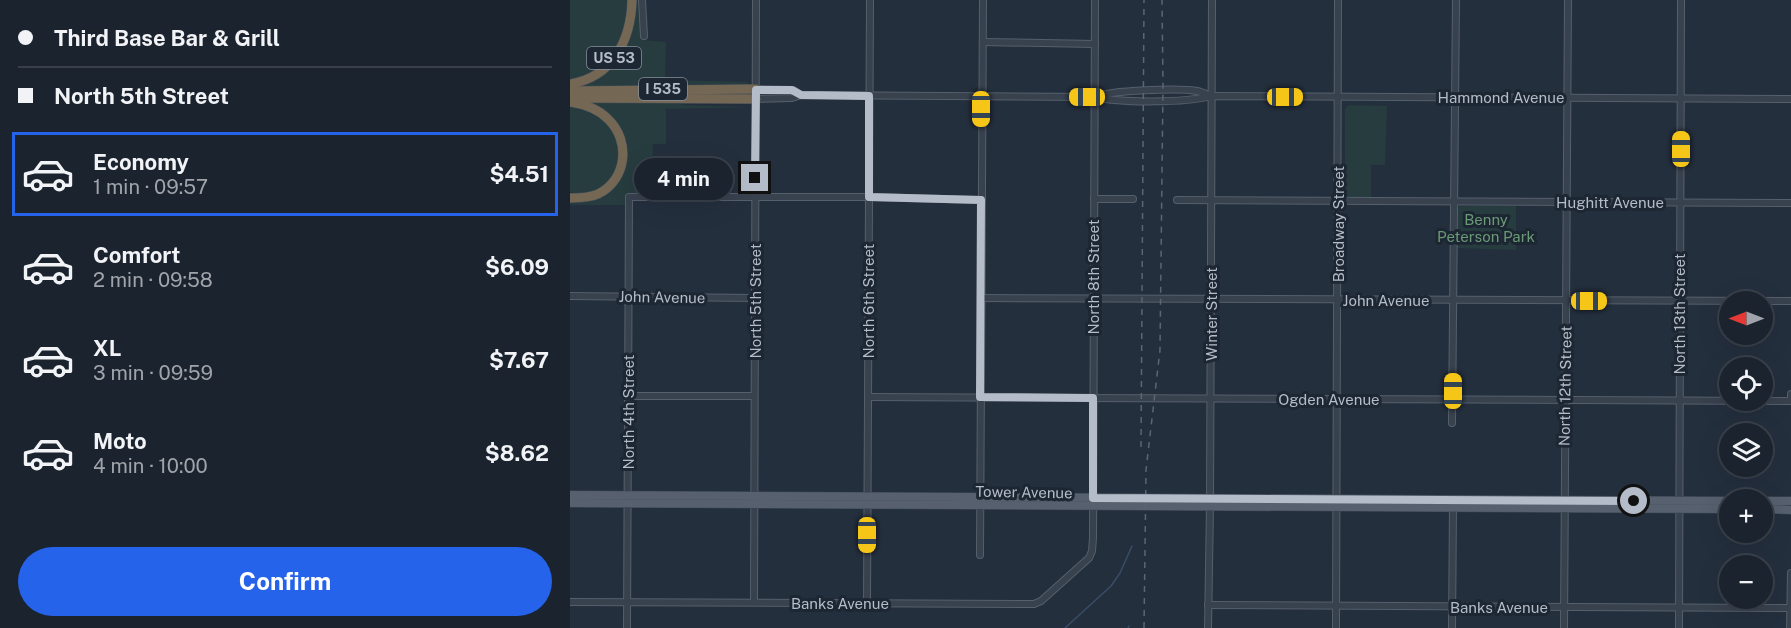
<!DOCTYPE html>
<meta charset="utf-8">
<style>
:root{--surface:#1b232e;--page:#242b36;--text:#f1f3f6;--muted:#a0a4aa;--line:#39404a;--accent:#2563eb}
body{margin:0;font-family:"Public Sans",sans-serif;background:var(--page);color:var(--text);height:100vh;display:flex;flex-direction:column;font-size:22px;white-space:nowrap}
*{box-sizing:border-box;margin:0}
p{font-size:20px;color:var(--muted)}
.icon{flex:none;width:33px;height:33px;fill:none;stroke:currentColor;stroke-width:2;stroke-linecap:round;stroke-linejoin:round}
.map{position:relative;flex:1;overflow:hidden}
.details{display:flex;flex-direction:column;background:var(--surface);width:570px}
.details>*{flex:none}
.banner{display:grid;align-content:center;height:132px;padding:0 18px;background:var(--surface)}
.needle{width:39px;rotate:270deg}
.controls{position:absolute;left:1149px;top:291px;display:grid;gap:12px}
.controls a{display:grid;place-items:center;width:54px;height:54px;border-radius:50%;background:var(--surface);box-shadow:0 6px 24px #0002,0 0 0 2px var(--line);font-size:30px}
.end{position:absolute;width:27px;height:27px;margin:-14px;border:8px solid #b4bcc9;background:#111;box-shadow:0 0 0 3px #111}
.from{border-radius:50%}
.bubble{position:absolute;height:42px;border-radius:21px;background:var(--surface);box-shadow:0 6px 24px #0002,0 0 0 2px var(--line);font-size:20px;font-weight:700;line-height:42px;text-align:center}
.car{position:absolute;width:18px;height:36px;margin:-18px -9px;border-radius:8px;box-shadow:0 0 4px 2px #0007;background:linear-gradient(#f5c518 24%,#345 0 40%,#f5c518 0 76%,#345 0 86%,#f5c518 0)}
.banner b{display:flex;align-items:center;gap:21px;height:57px;font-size:22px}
.banner b+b{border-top:2px solid var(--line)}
.banner i{width:15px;height:15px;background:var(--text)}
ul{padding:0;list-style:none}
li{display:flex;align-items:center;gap:18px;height:84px;margin:0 12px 9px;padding:0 6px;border:3px solid transparent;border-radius:0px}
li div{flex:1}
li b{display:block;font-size:22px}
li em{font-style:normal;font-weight:700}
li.on{border-color:var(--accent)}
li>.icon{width:54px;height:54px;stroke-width:1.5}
.button{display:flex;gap:12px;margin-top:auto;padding:12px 18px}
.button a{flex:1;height:69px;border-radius:36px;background:var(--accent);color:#fff;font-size:24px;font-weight:700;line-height:69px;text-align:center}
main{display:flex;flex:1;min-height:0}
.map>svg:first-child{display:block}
.green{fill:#263c3f}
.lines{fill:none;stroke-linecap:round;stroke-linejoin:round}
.stream{stroke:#394c67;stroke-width:1.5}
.minor-casing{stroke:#565f6c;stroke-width:8}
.major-casing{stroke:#414a57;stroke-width:9}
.highway-casing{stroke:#434c59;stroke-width:10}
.minor{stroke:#38414e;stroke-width:6}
.major{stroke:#56606e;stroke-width:8}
.highway{stroke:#746855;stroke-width:9}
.rail{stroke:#5a6575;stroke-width:1.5;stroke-dasharray:6 6;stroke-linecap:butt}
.route{stroke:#b4bcc9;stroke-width:8}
.labels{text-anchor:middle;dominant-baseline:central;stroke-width:6;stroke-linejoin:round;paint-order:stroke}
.shield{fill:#1d2633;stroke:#878f9c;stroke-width:1.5}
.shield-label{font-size:14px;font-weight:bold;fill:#b4bcc9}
.street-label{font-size:15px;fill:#b4bcc9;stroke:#1d2633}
.park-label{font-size:15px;fill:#6b9a76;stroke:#1d2633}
</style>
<main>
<section class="details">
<div class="banner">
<b><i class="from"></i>Third Base Bar &amp; Grill</b>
<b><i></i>North 5th Street</b>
</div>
<ul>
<li class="on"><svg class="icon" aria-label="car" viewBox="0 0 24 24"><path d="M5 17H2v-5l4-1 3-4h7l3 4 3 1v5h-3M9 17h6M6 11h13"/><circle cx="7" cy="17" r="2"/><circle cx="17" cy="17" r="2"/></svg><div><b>Economy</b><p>1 min · 09:57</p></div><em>$4.51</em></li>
<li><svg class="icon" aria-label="car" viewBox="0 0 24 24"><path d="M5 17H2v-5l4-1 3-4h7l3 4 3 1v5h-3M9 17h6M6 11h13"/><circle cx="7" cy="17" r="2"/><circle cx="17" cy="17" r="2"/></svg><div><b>Comfort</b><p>2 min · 09:58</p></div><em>$6.09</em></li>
<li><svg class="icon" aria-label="car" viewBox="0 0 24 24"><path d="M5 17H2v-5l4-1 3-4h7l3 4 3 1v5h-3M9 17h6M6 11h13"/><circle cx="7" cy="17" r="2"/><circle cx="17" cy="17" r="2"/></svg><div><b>XL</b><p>3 min · 09:59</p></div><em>$7.67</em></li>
<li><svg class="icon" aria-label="car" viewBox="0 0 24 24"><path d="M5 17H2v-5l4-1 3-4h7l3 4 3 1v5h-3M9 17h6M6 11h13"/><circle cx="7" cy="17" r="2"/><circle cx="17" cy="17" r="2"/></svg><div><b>Moto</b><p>4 min · 10:00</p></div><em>$8.62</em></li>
</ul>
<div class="button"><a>Confirm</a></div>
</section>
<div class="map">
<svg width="1221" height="628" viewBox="0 0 1221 628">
<rect width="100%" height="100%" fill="#242f3e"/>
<!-- green -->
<g class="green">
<path d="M0,0H58C55,29 52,52 26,71C19,76 8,78 0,81Z"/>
<path d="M64,0H70L71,35L73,40L96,42L95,80L179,82L176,85L0,87C49,58 60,62 64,0Z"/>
<path d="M13,100L87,101L115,105L178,107L96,109V144H83L82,193L55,194V205H0V200C10,196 42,187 49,181C54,177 56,166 57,160C62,128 38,112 13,100Z"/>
<path d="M779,105L817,106L815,165H801V198L777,197L775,195V109Z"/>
<path d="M0,106C22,109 46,124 50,148C54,176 26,199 0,192Z"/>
<path d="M889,206H946V250L887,248L886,212Z"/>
</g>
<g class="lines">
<!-- stream -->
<g class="stream">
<path d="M495,628L541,586L550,573L562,546"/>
<path d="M558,628L559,626"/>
</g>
<defs>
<g id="minor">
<path d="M72,0L74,36"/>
<path d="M413,42L525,44"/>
<path d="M186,89L223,90L231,95"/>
<path d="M525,97C541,90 609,88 627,91C632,92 636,94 641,96"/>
<path d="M186,99L222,98L231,95L525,97C550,103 616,103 641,96L1221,99"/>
<path d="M524,199H563"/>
<path d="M607,200L1221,203"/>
<path d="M0,296L185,298"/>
<path d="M411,298L1221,301"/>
<path d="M58,396H184"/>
<path d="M298,397L1221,401V394"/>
<path d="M882,423L886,0"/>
<path d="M410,555L413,0"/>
<path d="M0,602L464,604L471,601L519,558L522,551L523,538L525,0"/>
<path d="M184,602L186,0"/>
<path d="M297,603L300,0"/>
<path d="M638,605L1221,608"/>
<path d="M57,628L59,197H299L411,200"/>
<path d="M638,628L640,507L642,0"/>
<path d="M766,628L768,0"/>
<path d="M882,628L883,506"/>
<path d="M994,628L998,0"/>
<path d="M1109,628L1111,0"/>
<path d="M1220,628L1221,573"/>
</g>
<g id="major">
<path d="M0,495L1160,501"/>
<path d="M1192,501H1221"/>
<path d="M0,503L1160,509"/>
<path d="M1192,509L1221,510"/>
</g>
<g id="highway">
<path d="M0,84C43,77 61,40 62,0"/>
<path d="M0,91L186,89"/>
<path d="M0,98L186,99"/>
<path d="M0,102C14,104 28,109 38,119C61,141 57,180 28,194C19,198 9,198 0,198"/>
</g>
</defs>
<!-- minor casing -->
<use href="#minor" class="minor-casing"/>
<!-- major casing -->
<use href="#major" class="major-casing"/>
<!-- highway casing -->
<use href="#highway" class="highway-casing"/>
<!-- minor -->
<use href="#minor" class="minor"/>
<!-- major -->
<use href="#major" class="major"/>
<!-- highway -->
<use href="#highway" class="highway"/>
<!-- rail -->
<g class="rail">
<path d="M571,447L574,0"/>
<path d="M574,628L576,470L590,350L593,85L592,0"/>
</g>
</g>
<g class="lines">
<!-- route -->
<path class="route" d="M185,178L186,90H222L231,95L299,96V197L411,200L410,397L523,398V498L1064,501"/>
</g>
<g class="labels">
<!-- shield labels -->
<g class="shield">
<rect x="17" y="47" width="54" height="22" rx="4.5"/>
<rect x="69" y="78" width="48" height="22" rx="4.5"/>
</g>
<g class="shield-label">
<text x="44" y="58">US 53</text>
<text x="93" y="89">I 535</text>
</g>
<!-- street labels -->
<g class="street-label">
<text x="931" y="97">Hammond Avenue</text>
<text x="1040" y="202">Hughitt Avenue</text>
<text transform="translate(768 224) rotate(-90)">Broadway Street</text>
<text transform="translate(523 277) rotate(-90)">North 8th Street</text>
<text transform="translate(92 297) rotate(1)">John Avenue</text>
<text x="816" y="300">John Avenue</text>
<text transform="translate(185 301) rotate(-90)">North 5th Street</text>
<text transform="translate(298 301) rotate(-90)">North 6th Street</text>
<text transform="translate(641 314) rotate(-90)">Winter Street</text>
<text transform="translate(1109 314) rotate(-90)">North 13th Street</text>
<text transform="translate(995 386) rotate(-89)">North 12th Street</text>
<text x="759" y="399">Ogden Avenue</text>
<text transform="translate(58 412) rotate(-90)">North 4th Street</text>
<text transform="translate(454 492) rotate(1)">Tower Avenue</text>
<text x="270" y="603">Banks Avenue</text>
<text x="929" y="607">Banks Avenue</text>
</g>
<!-- park labels -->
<g class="park-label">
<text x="916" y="219">Benny<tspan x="916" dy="17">Peterson Park</tspan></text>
</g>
</g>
</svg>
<div class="controls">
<a><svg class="needle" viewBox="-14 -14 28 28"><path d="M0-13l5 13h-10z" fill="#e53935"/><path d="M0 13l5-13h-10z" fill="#a0a4aa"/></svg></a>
<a><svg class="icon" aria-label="locate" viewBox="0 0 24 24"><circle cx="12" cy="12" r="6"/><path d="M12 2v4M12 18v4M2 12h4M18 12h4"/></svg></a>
<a><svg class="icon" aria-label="layers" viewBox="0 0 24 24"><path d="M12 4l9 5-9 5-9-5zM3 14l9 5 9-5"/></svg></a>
<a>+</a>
<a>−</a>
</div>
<i class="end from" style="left:1064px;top:501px"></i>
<i class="end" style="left:185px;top:178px"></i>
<div class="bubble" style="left:64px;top:158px;width:99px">4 min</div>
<i class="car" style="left:517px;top:97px;rotate:270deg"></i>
<i class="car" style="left:715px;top:97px;rotate:90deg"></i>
<i class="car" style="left:411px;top:109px;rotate:180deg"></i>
<i class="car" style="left:1111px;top:149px;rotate:0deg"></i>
<i class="car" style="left:1019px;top:301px;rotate:90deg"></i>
<i class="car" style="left:883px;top:391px;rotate:0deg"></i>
<i class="car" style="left:297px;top:535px;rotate:180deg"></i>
</div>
</main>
